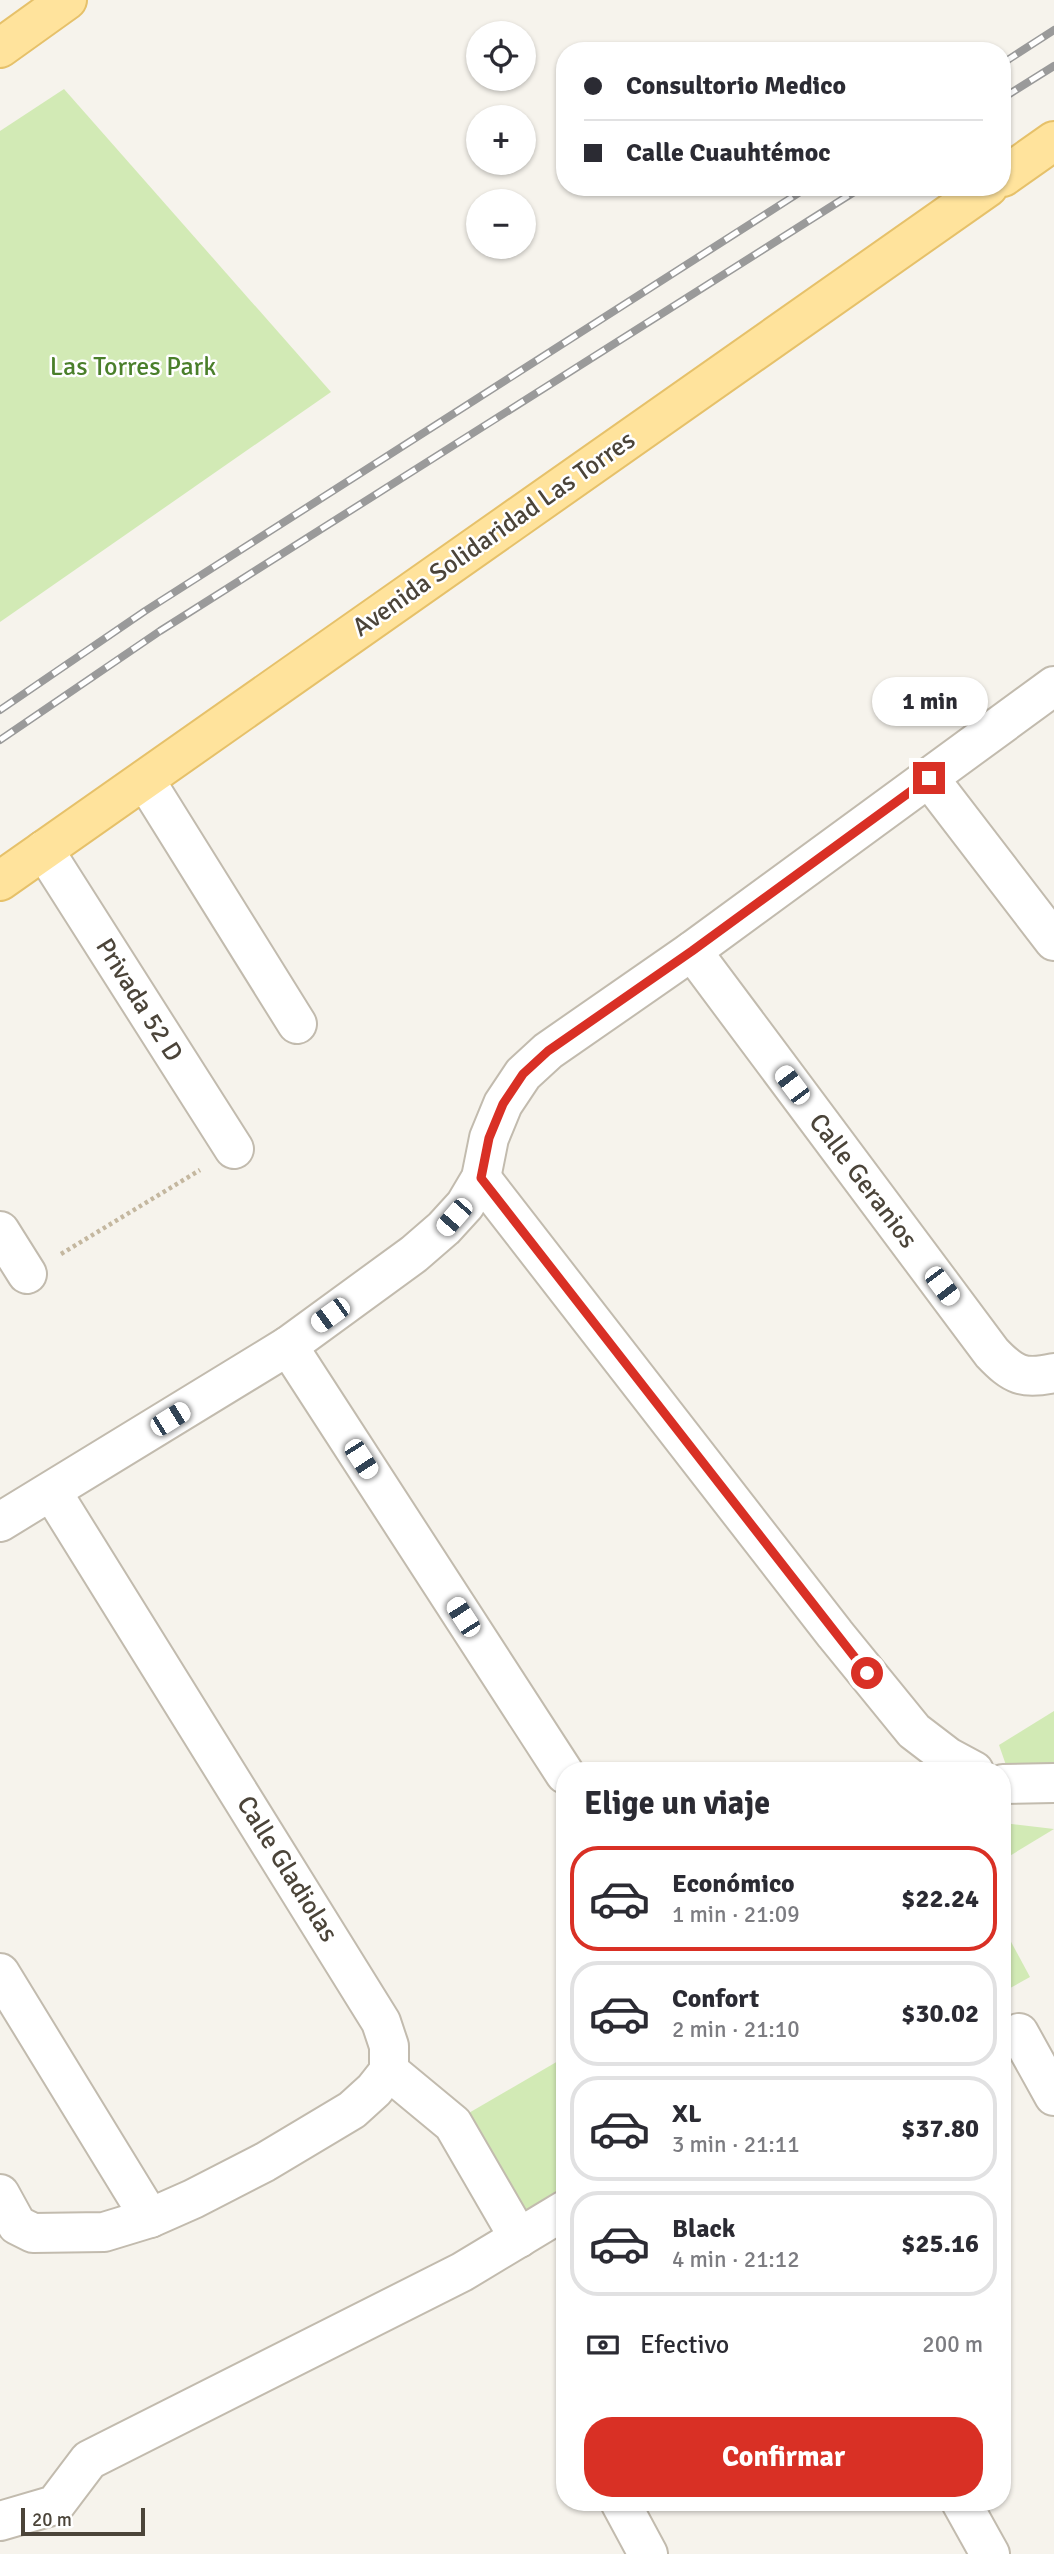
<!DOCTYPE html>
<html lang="es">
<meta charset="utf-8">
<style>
:root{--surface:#fff;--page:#f7f7f7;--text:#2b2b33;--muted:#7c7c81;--line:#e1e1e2;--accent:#d93025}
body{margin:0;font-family:Signika,sans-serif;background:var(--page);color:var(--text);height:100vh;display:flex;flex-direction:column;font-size:26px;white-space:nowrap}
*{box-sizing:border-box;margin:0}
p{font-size:23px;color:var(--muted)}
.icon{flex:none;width:38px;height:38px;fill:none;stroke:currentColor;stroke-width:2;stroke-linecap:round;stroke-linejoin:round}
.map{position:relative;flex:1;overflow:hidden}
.details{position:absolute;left:556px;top:1762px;width:455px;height:749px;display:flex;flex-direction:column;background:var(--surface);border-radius:28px;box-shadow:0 2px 5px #0004}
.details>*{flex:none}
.banner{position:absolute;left:556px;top:42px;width:455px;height:154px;border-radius:28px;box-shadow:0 2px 5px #0004;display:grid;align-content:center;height:154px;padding:0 28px;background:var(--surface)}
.buttons{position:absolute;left:466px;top:21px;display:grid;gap:14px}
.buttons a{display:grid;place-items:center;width:70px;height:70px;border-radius:50%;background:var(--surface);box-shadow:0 2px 5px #0004;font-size:35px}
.scale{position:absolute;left:21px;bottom:18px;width:124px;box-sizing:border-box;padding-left:7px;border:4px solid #4b4439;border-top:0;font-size:19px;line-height:24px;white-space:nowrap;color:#4b4439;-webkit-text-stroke:5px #fff;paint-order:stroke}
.end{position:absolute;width:32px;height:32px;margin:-16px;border:9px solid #d93025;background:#fff;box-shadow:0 0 0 4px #fff}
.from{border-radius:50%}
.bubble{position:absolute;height:49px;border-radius:24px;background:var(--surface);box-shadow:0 2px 5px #0004;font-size:23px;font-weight:700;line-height:49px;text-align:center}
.car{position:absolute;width:21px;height:42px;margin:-21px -10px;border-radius:9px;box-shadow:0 0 5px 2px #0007;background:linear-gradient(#fff 24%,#345 0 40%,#fff 0 76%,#345 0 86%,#fff 0)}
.banner b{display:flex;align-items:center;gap:24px;height:66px;font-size:26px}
.banner b+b{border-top:2px solid var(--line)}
.banner i{width:18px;height:18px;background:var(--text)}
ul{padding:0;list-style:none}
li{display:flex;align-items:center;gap:21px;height:105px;margin:0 14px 10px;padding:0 14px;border:4px solid var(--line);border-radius:28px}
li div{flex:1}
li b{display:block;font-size:26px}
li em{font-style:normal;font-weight:700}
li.active{border-color:var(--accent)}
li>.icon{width:63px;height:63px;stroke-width:1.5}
h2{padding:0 28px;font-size:32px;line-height:84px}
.pay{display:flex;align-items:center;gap:18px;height:77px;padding:0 28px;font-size:26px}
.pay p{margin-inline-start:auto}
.action{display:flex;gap:14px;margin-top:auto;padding:14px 28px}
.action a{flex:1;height:80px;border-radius:28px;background:var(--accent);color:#fff;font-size:28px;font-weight:700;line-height:80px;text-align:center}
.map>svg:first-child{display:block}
.green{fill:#d2eab5}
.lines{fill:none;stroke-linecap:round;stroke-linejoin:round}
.minor-casing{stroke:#c2bbae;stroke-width:42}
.major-casing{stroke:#e6c16a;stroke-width:42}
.path{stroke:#c4b79f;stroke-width:4.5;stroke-dasharray:3.5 3.5;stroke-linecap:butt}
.minor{stroke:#fff;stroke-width:38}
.major{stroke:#ffe39c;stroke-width:38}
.rail-casing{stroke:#9a9a9a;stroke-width:8}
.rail{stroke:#fff;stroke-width:5;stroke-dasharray:16;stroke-linecap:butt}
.route{stroke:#d93025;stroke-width:9}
.labels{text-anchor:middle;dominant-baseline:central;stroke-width:5;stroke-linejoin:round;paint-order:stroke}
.park-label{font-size:26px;fill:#4a7f2a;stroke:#fff}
.street-label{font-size:26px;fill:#4b4439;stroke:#fff}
</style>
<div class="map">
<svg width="1054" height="2554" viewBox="0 0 1054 2554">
<rect width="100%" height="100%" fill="#f6f3ec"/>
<!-- green -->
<g class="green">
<path d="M64,89L331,392L0,622V131Z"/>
<path d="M1054,1711V1768H1007L999,1745Z"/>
<path d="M1003,1823L1054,1829L1003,1860Z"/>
<path d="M1003,1927L1030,1977L1003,1992Z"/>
<path d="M565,2057V2205L519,2232L455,2121Z"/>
</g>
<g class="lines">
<defs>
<g id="minor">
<path d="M929,778L1054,941"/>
<path d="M145,780L297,1024"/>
<path d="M44,850L234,1149"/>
<path d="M692,951L992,1353C1013,1375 1023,1380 1054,1373"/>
<path d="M481,1178L835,1634L914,1731L948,1757L974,1771"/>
<path d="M0,1231L27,1274"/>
<path d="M288,1346L565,1774"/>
<path d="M52,1492L381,2022L389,2046V2071L453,2124L519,2238"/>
<path d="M0,1522L288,1346L414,1254L444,1228L465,1205L481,1178L489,1138L503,1104L523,1074L548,1051L692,951L1054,686"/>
<path d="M1003,1784L1054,1783"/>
<path d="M0,1973L150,2218"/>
<path d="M1019,2033L1054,2096"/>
<path d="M0,2194L17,2225L33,2233L104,2232L150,2218L193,2199L265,2162L352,2110L374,2090L389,2071"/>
<path d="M620,2502L648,2554"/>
<path d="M961,2502L990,2554"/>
<path d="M0,2521L55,2505L89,2460L462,2272L565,2210"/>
</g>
<g id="major">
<path d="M0,48L67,0"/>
<path d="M1003,177L1054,141"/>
<path d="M0,881L988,187"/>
</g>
</defs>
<!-- minor casing -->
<use href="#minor" class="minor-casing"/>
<!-- major casing -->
<use href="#major" class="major-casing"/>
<!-- path -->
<path class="path" d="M61,1254L200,1170"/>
<!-- minor -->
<use href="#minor" class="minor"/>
<!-- major -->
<use href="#major" class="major"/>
<defs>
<g id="rail">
<path d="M1003,63L1054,30"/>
<path d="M1003,98L1054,66"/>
<path d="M0,710L145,611L808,187"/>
<path d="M0,740L160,631L862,187"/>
</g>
</defs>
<!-- rail casing -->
<use href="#rail" class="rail-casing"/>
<!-- rail -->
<use href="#rail" class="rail"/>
</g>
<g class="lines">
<!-- route -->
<path class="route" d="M867,1673L481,1178L489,1138L503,1104L523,1074L548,1051L692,951L929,778"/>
</g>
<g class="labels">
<!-- park labels -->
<g class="park-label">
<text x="133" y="367">Las Torres Park</text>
</g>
<!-- street labels -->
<g class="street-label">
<text transform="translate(494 534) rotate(-35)">Avenida Solidaridad Las Torres</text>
<text transform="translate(139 1000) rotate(58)">Privada 52 D</text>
<text transform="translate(863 1181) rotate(53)">Calle Geranios</text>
<text transform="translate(287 1869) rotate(58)">Calle Gladiolas</text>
</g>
</g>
</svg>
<div class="buttons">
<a><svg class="icon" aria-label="locate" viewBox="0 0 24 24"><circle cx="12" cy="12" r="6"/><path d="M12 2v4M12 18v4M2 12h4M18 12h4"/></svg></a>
<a>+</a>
<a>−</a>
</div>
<div class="scale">20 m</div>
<i class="end from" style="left:867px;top:1673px"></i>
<i class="end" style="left:929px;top:778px"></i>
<div class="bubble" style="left:872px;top:677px;width:116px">1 min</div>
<i class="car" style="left:792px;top:1085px;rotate:323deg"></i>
<i class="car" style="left:454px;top:1217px;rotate:221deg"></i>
<i class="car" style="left:942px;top:1286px;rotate:143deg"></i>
<i class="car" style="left:330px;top:1315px;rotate:234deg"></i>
<i class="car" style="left:170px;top:1419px;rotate:58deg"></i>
<i class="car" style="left:361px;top:1459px;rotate:147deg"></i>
<i class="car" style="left:463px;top:1617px;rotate:327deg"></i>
<div class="banner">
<b><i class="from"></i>Consultorio Medico</b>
<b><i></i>Calle Cuauhtémoc</b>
</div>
<section class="details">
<h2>Elige un viaje</h2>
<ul>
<li class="active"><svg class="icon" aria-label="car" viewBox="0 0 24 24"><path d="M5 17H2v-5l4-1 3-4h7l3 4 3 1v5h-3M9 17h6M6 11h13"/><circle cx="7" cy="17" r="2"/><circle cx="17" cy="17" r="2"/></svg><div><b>Económico</b><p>1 min · 21:09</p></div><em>$22.24</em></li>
<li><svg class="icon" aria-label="car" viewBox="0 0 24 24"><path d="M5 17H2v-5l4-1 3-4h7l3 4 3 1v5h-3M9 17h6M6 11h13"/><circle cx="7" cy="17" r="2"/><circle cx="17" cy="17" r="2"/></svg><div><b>Confort</b><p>2 min · 21:10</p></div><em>$30.02</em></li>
<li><svg class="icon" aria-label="car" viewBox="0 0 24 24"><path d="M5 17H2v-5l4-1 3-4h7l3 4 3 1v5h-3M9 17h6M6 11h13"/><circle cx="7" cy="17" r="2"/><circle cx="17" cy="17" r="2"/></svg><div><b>XL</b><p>3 min · 21:11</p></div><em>$37.80</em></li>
<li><svg class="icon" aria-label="car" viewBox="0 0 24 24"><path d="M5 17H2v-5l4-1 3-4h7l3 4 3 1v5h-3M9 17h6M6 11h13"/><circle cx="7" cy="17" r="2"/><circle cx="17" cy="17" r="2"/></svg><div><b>Black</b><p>4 min · 21:12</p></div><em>$25.16</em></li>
</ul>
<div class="pay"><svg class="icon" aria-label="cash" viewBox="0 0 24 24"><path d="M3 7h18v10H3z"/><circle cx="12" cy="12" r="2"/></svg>Efectivo<p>200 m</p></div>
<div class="action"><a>Confirmar</a></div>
</section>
</div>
